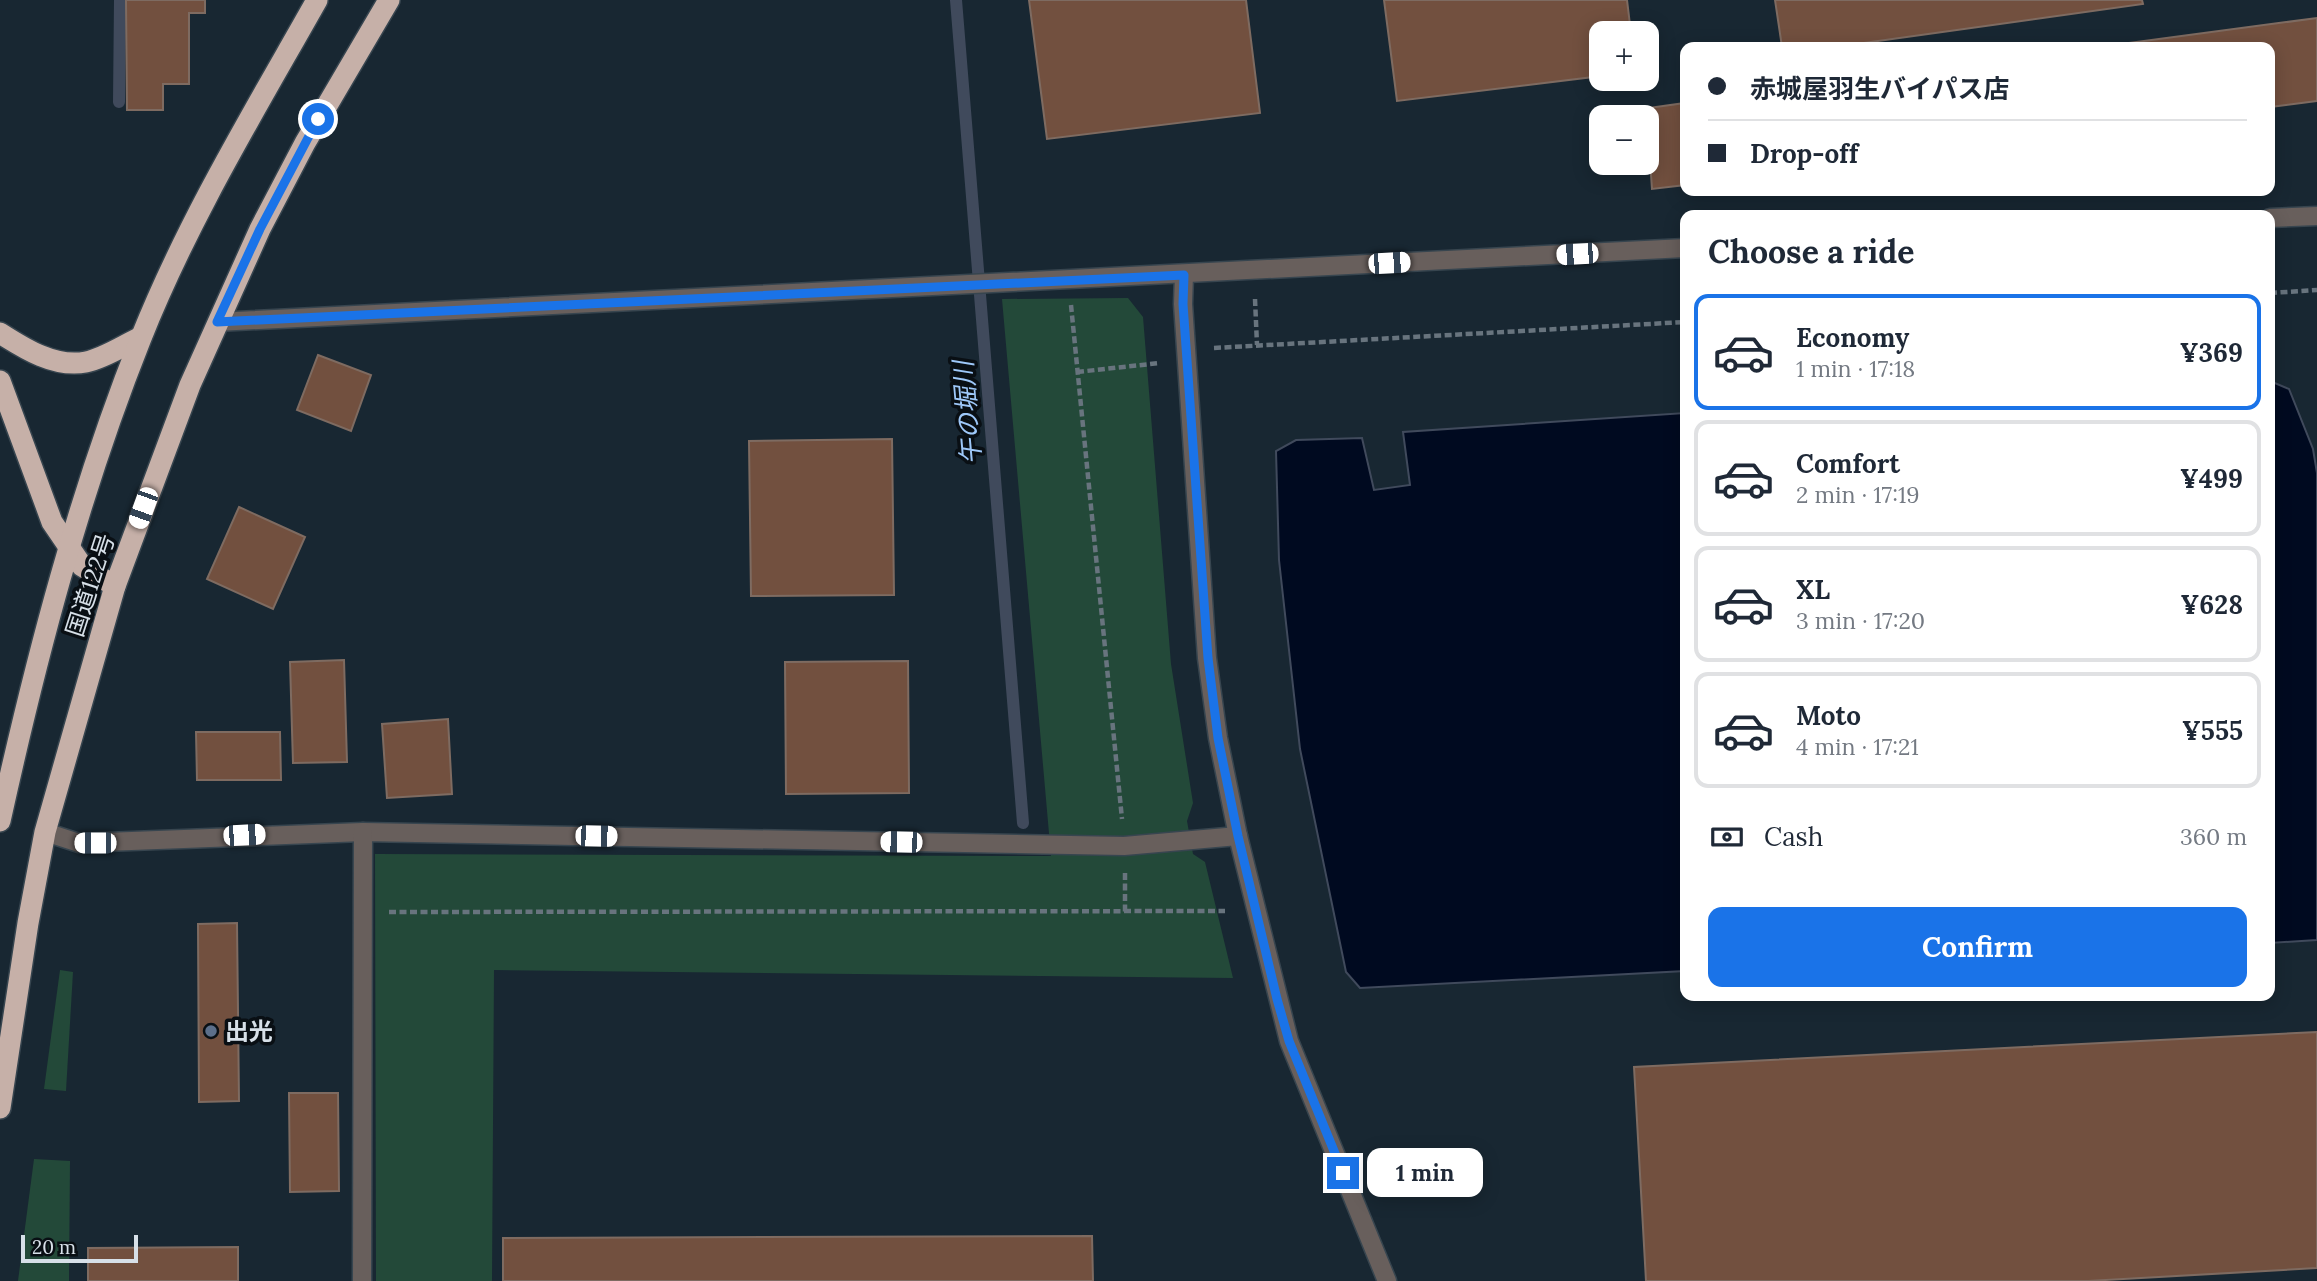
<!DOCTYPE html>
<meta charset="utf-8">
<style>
:root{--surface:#fff;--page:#f6f6f7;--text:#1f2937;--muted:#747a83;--line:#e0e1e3;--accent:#1a73e8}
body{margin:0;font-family:Lora,"Noto Sans JP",serif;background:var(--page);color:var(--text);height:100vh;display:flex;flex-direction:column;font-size:26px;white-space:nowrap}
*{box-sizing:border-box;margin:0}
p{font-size:23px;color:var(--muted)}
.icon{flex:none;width:38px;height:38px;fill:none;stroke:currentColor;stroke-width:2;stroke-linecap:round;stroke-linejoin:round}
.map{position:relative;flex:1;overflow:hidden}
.side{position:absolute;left:1680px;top:210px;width:595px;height:791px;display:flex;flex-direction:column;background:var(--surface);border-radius:14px;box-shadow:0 4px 18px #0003}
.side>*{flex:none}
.hud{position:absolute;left:1680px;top:42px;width:595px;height:154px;border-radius:14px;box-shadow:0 4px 18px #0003;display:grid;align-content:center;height:154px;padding:0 28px;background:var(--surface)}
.fabs{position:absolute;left:1589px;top:21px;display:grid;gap:14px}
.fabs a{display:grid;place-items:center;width:70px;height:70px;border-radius:14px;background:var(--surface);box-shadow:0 4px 18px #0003;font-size:35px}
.scale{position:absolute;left:21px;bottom:18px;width:117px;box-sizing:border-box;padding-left:7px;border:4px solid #d7e0e8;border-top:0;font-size:19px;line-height:24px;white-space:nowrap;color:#d7e0e8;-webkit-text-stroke:5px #090f14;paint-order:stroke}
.end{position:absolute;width:32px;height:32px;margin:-16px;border:9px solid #1a73e8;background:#fff;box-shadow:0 0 0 4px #fff}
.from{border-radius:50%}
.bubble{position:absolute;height:49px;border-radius:14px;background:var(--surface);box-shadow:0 4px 18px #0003;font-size:23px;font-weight:800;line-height:49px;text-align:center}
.car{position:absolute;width:21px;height:42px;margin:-21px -10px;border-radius:9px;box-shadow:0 0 5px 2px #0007;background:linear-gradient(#fff 24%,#345 0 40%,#fff 0 76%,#345 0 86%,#fff 0)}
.hud b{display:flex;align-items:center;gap:24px;height:66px;font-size:26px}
.hud b+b{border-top:2px solid var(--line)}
.hud i{width:18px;height:18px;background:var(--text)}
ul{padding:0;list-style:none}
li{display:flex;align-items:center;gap:21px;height:116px;margin:0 14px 10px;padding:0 14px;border:4px solid var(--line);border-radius:14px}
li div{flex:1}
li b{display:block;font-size:26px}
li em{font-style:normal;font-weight:800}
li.selected{border-color:var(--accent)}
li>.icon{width:63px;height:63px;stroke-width:1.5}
h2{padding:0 28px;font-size:32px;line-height:84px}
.pay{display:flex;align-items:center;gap:18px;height:77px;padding:0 28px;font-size:26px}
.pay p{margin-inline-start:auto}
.cta{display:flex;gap:14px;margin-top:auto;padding:14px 28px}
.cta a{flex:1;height:80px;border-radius:14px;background:var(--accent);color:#fff;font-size:28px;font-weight:800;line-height:80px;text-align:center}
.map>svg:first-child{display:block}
.green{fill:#234939}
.water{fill:#000a20;stroke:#404a5c;stroke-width:2}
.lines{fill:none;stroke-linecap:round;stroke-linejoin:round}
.stream{stroke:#404a5c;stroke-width:12}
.building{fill:#72503f;stroke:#7e6b61;stroke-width:2}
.minor-casing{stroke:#37454f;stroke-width:21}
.highway-casing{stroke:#37454f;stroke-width:24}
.path{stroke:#68747e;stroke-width:4.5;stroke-dasharray:7 3.5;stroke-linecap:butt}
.minor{stroke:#685f5c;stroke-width:18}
.highway{stroke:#c6b0a8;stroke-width:21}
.route{stroke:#1a73e8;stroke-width:9}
.service-dot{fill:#5c6f8a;stroke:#090f14;stroke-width:2.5}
.labels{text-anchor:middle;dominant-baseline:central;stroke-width:7;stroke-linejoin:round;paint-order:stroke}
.street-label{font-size:24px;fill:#d7e0e8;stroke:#090f14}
.poi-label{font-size:24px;font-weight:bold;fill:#d7e0e8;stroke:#090f14;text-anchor:start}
.water-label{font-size:26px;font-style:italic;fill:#9ec8f9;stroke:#090f14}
</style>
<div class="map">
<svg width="2317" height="1281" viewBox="0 0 2317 1281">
<rect width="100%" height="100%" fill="#182732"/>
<!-- green -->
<g class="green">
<path d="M1128,298L1143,317L1171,664L1193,803L1187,821L1193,854L1205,862L1233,978L494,970L492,1281H376L375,854L1051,856L1002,299Z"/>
<path d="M60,970L73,972L66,1091L44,1089Z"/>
<path d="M34,1159L70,1161L69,1281H18Z"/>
</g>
<!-- water -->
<g class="water">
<path d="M2270,381L2289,389L2313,449L2317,473V940L2270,943Z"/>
<path d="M1685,413V971L1360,988L1346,972L1300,749L1279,560L1276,451L1296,440L1362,438L1374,490L1410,485L1403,432Z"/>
</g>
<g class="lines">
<!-- stream -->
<g class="stream">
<path d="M956,0L1023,823"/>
<path d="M119,102L120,0"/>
</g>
</g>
<!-- building -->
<g class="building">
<path d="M126,0H205V13H189V84H163V110H127Z"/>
<path d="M1029,0H1246L1260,113L1047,139Z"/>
<path d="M1384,0H1627L1631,33H1601V76L1397,101Z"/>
<path d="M1775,0H2142L2143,4L1835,47H1782Z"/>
<path d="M2317,18V101L2270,107V47H2099Z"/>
<path d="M1685,103V185L1652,189L1647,117H1642L1641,109Z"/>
<path d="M318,355L371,375L351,431L297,410Z"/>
<path d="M892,439L894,595L751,596L749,441Z"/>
<path d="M239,507L305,537L273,609L207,579Z"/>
<path d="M344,660L347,762L293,763L290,662Z"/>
<path d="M908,661L909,793L786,794L785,662Z"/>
<path d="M448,719L452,794L387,798L382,724Z"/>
<path d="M196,732H280L281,780H197Z"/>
<path d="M237,923L239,1101L199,1102L198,924Z"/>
<path d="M2317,1032V1268L2088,1281H1646L1634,1067Z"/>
<path d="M289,1093H338L339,1191L290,1192Z"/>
<path d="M1092,1236L1093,1281H503V1238Z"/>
<path d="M238,1247V1281H88V1248Z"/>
</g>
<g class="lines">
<defs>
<g id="minor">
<path d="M2270,218L2317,216"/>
<path d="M1184,275L1183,304L1207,658L1218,738L1238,836L1289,1041L1387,1281"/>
<path d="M217,322L1685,248"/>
<path d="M45,832L79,843L363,832L1124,846L1238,836"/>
<path d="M362,1281L363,832"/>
</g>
<g id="highway">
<path d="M0,333C25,349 55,368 86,362C105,358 124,345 141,337"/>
<path d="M0,381L52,522L82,566L115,586"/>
<path d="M0,821C36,658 79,493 141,338C188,220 255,110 317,0"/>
<path d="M0,1108L28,923L45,832L115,586L190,385L260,229L305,143L389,0"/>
</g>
</defs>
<!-- minor casing -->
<use href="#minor" class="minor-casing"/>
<!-- highway casing -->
<use href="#highway" class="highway-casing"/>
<!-- path -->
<g class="path">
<path d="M2270,293L2317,290"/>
<path d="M1255,299L1257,345"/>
<path d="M1071,305L1122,819"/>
<path d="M1214,348L1685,322"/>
<path d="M1077,372L1160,363"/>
<path d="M1125,873V912"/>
<path d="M389,912L1225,911"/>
</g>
<!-- minor -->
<use href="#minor" class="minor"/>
<!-- highway -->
<use href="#highway" class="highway"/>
</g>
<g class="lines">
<!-- route -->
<path class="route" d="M318,119L260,229L217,322L1184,275L1183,304L1208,658L1218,738L1238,836L1277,999L1289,1041L1343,1173"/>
</g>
<!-- markers -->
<circle class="service-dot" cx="211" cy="1031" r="7"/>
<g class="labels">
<!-- street labels -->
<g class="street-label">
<text transform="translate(90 585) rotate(-72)">国道122号</text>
</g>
<!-- poi labels -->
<g class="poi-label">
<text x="225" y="1031">出光</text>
</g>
<!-- water labels -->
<g class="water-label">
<text transform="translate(967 413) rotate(-95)">午の堀川</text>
</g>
</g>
</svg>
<div class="fabs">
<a>+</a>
<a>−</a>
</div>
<div class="scale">20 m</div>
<i class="end from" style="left:318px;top:119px"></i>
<i class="end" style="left:1343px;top:1173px"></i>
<div class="bubble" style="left:1367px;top:1148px;width:116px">1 min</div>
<i class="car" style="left:1577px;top:254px;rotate:267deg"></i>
<i class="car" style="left:1389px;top:263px;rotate:87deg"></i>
<i class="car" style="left:143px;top:508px;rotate:200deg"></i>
<i class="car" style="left:244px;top:835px;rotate:87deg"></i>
<i class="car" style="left:596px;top:836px;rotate:91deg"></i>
<i class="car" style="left:901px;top:842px;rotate:271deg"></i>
<i class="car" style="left:95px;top:843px;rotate:270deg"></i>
<div class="hud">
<b><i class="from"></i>赤城屋羽生バイパス店</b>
<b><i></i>Drop-off</b>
</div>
<section class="side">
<h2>Choose a ride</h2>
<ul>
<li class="selected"><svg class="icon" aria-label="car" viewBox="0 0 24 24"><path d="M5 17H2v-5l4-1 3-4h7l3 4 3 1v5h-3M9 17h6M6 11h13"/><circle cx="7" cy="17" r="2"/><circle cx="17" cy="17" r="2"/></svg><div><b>Economy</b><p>1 min · 17:18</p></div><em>¥369</em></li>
<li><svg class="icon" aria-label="car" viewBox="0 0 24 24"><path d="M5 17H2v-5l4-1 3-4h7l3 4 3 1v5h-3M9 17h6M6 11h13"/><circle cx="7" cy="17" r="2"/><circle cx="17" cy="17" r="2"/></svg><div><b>Comfort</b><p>2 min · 17:19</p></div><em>¥499</em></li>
<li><svg class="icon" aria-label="car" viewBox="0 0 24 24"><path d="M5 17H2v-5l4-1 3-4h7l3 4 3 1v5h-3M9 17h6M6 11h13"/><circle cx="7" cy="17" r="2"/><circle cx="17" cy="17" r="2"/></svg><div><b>XL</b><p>3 min · 17:20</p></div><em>¥628</em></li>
<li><svg class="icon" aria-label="car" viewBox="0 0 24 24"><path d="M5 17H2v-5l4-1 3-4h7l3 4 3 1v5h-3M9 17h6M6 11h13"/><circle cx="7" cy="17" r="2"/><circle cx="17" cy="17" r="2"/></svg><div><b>Moto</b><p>4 min · 17:21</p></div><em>¥555</em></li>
</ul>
<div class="pay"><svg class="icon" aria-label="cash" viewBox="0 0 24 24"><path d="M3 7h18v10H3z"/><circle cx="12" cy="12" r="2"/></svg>Cash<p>360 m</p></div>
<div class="cta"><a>Confirm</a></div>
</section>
</div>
